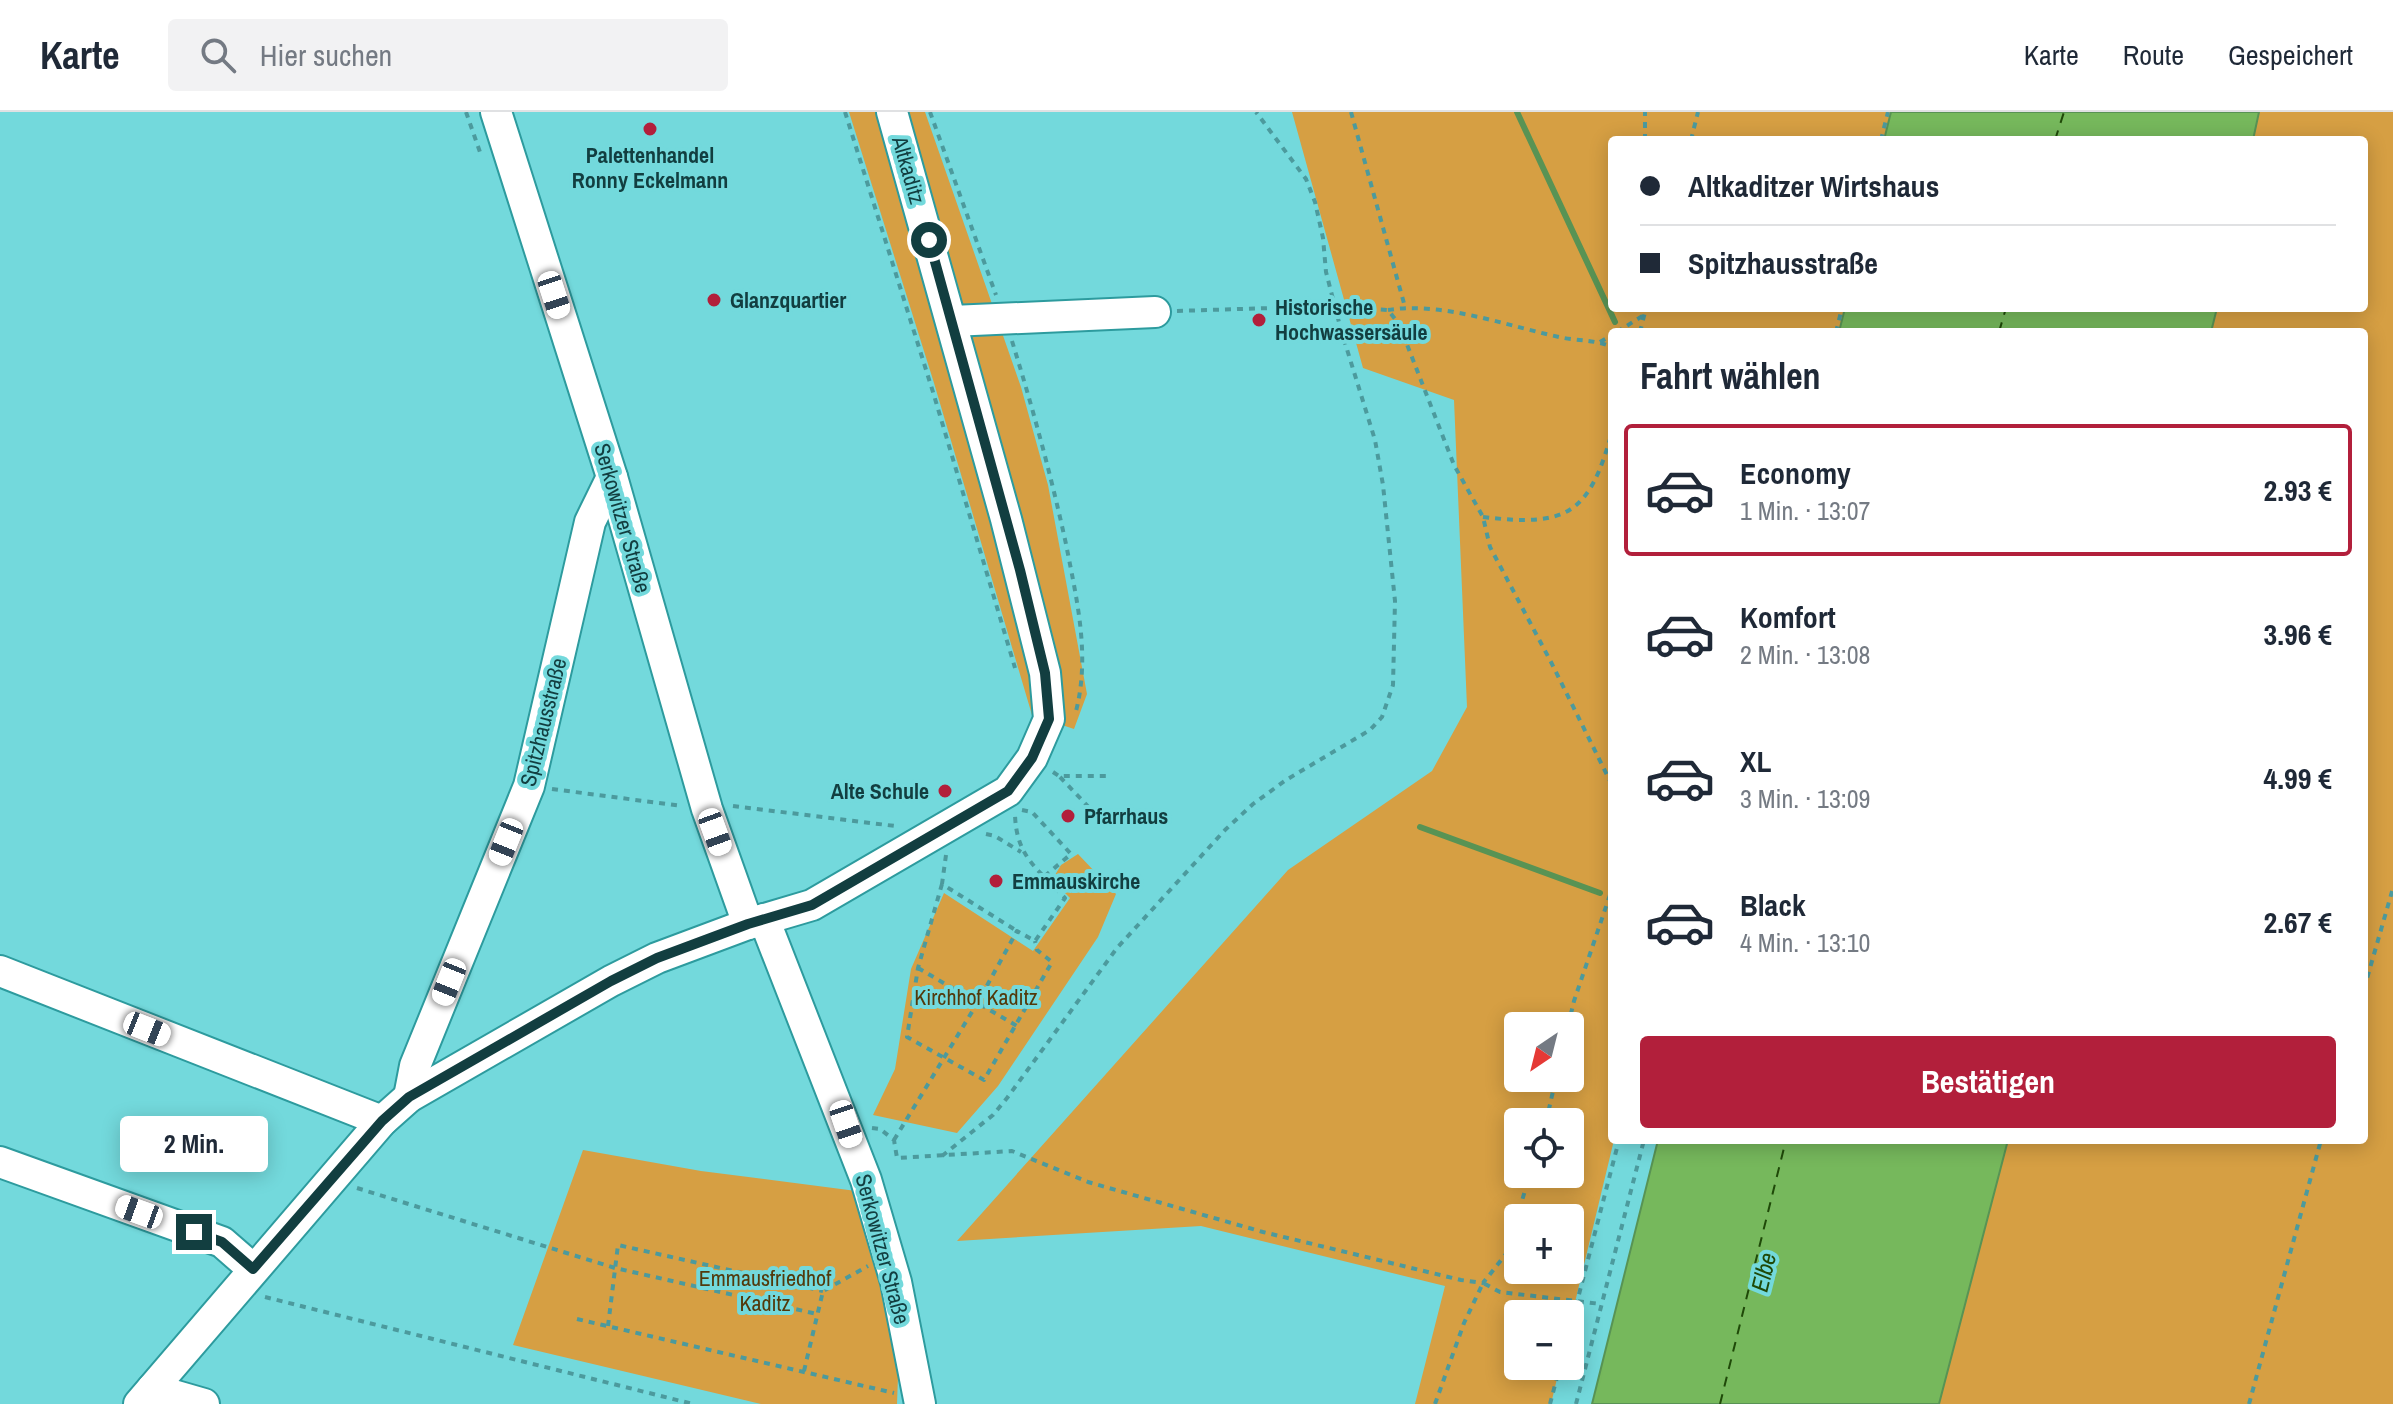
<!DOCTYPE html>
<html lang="de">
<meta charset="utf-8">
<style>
:root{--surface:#fff;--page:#f2f2f3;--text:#1f2937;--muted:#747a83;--line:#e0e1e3;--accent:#b21f3b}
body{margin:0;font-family:"Archivo Narrow",sans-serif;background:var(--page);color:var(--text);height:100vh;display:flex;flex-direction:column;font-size:30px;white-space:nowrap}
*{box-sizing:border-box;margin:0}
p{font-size:26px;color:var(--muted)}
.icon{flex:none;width:44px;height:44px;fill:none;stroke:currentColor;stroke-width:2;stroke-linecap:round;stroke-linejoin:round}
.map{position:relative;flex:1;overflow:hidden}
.drawer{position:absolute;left:1608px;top:216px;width:760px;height:816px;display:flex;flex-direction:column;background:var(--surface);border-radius:8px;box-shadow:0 4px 20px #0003}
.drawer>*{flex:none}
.banner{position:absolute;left:1608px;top:24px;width:760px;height:176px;border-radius:8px;box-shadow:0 4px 20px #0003;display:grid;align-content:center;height:176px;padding:0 32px;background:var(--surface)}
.needle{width:52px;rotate:215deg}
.controls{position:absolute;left:1504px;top:900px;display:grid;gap:16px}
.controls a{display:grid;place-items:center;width:80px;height:80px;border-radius:8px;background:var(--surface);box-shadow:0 4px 20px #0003;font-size:40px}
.end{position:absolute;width:36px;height:36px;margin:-18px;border:10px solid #123e40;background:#fff;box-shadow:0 0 0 4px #fff}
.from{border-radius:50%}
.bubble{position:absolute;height:56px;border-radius:8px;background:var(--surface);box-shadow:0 4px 20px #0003;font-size:26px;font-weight:700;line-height:56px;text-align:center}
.car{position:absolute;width:24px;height:48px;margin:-24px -12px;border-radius:10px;box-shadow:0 0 6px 2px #0007;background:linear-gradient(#fff 24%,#345 0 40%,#fff 0 76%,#345 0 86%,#fff 0)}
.banner b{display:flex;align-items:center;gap:28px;height:76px;font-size:30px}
.banner b+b{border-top:2px solid var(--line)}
.banner i{width:20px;height:20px;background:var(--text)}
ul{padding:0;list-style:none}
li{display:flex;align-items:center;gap:24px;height:132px;margin:0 16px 12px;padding:0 16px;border:4px solid transparent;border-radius:8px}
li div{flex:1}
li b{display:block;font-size:30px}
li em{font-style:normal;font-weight:700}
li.selected{border-color:var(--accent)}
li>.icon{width:72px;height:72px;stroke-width:1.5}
h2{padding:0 32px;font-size:36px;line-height:96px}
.cta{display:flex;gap:16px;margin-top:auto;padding:16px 32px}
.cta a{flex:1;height:92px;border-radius:8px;background:var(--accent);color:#fff;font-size:32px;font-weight:700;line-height:92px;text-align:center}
header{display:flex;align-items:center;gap:48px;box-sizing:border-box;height:112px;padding:0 40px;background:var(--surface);border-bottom:2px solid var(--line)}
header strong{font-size:38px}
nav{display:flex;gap:44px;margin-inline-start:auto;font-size:28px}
.search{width:560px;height:72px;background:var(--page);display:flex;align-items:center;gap:20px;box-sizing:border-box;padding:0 28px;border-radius:8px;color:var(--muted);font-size:30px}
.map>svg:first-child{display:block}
.green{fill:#d69f43;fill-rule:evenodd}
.water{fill:#76b85c;stroke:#589354;stroke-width:2}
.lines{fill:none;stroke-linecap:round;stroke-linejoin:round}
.stream{stroke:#589354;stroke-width:6}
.ferry{stroke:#1f4908;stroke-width:2;stroke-dasharray:10 8;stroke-linecap:butt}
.minor-casing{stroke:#2d9b9e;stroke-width:34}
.path{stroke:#4c9a9d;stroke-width:4;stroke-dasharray:6 6;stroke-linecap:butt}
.minor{stroke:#fff;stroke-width:30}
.route{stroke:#123e40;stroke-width:10}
.poi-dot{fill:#b21f3b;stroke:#73d9dc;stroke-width:3}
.labels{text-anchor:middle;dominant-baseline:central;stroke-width:8;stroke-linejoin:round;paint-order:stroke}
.poi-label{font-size:22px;font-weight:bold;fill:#123e40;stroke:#73d9dc;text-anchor:start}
.street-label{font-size:22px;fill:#123e40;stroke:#73d9dc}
.park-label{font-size:22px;fill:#52390b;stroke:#73d9dc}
.water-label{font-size:24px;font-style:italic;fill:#1f4908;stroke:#73d9dc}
</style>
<header>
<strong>Karte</strong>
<div class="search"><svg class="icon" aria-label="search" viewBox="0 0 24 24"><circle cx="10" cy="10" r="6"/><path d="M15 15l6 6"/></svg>Hier suchen</div>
<nav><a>Karte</a><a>Route</a><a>Gespeichert</a></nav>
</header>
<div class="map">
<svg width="2393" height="1292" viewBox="0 0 2393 1292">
<rect width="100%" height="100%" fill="#73d9dc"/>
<!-- green -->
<g class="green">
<path d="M849,0H925L1021,275L1048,373L1087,582L1074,617L1032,603L934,271Z"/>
<path d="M1292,0H1891L1884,28H1612V196H1844L1839,220H1612L1614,1028L1570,1211V1202H1518V1254H1560L1551,1292H1415L1445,1174L1201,1114L957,1129L1288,758L1432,659L1467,595L1454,288L1363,256ZM1518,914H1570V966H1518ZM1518,1010H1570V1062H1518ZM1518,1106H1570V1158H1518Z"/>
<path d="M2259,0H2393V1292H1939L2008,1028H2364V220H2211L2217,196H2364V28H2253Z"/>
<path d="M1078,742L1116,782L1098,825L998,974L957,1021L873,1003L895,957L911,857L944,781L1033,839L1070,786L1052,768L1061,753Z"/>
<path d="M583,1038L701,1059L864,1080L899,1237L897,1292H761L513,1233Z"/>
</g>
<!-- water -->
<g class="water">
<path d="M1891,0H2259L2253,28H1884Z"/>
<path d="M1845,196H2217L2211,220H1839Z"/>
<path d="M1658,1028H2008L1939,1292H1592Z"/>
</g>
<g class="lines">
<!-- stream -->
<g class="stream">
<path d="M1517,0L1615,210"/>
<path d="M1420,715L1600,781"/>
</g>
<!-- ferry -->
<g class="ferry">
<path d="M2055,28L2064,0"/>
<path d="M1999,220L2006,196"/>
<path d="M1720,1292L1786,1028"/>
</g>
<defs>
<g id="minor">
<path d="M496,0L612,365L707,697L748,812"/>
<path d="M952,209L1155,200"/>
<path d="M764,807L866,1068L896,1170L920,1292"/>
<path d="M0,859L382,1009"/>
<path d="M409,985L415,954L529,674L590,410L612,365"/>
<path d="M0,1050L222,1130L253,1157"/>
<path d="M152,1277L204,1292"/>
<path d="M139,1292L382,1009L409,985L611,869L657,846L748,812L812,793L1008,679L1032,646L1049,607L1045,561L1006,407L892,0"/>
</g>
</defs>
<!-- minor casing -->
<use href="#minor" class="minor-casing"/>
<!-- path -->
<g class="path">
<path d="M466,0L481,43"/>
<path d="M845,0L933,280L1015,556"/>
<path d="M930,0L996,183"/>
<path d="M1351,0L1405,195"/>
<path d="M1645,28V0"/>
<path d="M1691,28L1698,0"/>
<path d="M1881,28L1888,0"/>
<path d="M1388,198C1444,189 1509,215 1564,226C1581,229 1596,228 1612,235"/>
<path d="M1177,199L1335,194L1388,198L1399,212L1454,353L1483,405L1490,435L1551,550L1612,673"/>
<path d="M1617,220L1644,203"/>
<path d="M1640,220L1646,196"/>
<path d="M1836,220L1842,196"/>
<path d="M1012,229C1033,297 1051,363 1066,432C1077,489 1091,545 1075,603"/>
<path d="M1600,230L1612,223"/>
<path d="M1483,405C1567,415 1589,403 1612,320"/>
<path d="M1053,660L1059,664H1110"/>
<path d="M1060,665L1100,707"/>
<path d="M552,677L682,694"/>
<path d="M733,694L895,714"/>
<path d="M1022,698L1032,700L1071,742L1045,764"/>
<path d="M986,722L995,724L1021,740"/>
<path d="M946,743L942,772L1017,819"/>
<path d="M942,772L918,856L907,925L984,968L1052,850L1037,838L1035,829"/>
<path d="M918,856L1017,914"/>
<path d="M2364,877L2393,776"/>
<path d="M1568,914L1574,889L1612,777"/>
<path d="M1546,1010L1556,966"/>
<path d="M872,1016L880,1017L894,1028L897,1046L1012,1039L1088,1070L1263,1120L1461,1168L1483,1171L1506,1142L1530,1062"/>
<path d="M894,1028L978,890L1017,819L1035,829L1065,786C1038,757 1016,745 1015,702"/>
<path d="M942,1044L993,1003L1007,986L1117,836L1225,718L1253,692L1286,668L1370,618L1382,605L1393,573L1395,489L1383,373L1375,328L1341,218L1326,160L1323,126L1315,90L1306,67L1256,0"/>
<path d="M357,1076L615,1156L817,1202"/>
<path d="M265,1185L693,1292"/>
<path d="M577,1207L894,1281"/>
<path d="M608,1214L618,1133L823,1179"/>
<path d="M1570,1217L1619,1028"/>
<path d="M804,1259L823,1179L868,1154"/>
<path d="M1435,1292L1464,1211L1483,1171L1500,1180L1601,1192"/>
<path d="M1550,1292L1560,1254"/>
<path d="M1576,1292L1644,1028"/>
<path d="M2249,1292L2321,1028"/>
</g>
<!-- minor -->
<use href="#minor" class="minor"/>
</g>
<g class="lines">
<!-- route -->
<path class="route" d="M194,1120L222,1130L253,1157L382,1009L409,985L611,869L657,846L748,812L812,793L1008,679L1032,646L1049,607L1045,561L1020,458L929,128"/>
</g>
<!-- markers -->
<g class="poi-dot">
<circle cx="650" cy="17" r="8"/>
<circle cx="714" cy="188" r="8"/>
<circle cx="1259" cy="208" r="8"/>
<circle cx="945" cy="679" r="8"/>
<circle cx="1068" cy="704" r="8"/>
<circle cx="996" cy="769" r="8"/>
</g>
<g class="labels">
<!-- poi labels -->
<g class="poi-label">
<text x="650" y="43" text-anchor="middle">Palettenhandel<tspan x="650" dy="25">Ronny Eckelmann</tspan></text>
<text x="730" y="188">Glanzquartier</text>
<text x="1275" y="195">Historische<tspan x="1275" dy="25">Hochwassersäule</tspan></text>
<text x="929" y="679" text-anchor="end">Alte Schule</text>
<text x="1084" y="704">Pfarrhaus</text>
<text x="1012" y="769">Emmauskirche</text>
</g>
<!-- street labels -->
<g class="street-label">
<text transform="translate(909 58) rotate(74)">Altkaditz</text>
<text transform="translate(623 406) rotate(74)">Serkowitzer Straße</text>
<text transform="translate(543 610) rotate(-76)">Spitzhausstraße</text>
<text transform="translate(883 1137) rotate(75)">Serkowitzer Straße</text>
</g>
<!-- park labels -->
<g class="park-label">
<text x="976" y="885">Kirchhof Kaditz</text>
<text x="765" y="1166">Emmausfriedhof<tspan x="765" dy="25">Kaditz</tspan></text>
</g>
<!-- water labels -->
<g class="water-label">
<text transform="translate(1763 1160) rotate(-76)">Elbe</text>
</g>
</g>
</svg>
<div class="controls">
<a><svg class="needle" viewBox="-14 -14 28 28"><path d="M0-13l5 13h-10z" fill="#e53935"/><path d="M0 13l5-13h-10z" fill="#747a83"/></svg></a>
<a><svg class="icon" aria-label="locate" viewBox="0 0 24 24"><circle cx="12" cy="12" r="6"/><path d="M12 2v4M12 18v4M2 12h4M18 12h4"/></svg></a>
<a>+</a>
<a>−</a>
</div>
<i class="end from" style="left:929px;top:128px"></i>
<i class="end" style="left:194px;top:1120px"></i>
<div class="bubble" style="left:120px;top:1004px;width:148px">2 Min.</div>
<i class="car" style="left:554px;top:183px;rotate:162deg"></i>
<i class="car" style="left:715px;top:720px;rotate:160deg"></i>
<i class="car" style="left:506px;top:730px;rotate:202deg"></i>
<i class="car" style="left:449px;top:870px;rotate:202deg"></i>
<i class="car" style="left:147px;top:917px;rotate:112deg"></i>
<i class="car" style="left:846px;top:1012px;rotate:161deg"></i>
<i class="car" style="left:139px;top:1100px;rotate:290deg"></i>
<div class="banner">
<b><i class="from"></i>Altkaditzer Wirtshaus</b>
<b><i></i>Spitzhausstraße</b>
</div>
<section class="drawer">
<h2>Fahrt wählen</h2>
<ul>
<li class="selected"><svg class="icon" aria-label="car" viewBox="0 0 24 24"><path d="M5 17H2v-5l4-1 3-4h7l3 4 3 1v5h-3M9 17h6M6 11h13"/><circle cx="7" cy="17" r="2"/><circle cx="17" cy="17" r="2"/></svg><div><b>Economy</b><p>1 Min. · 13:07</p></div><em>2.93 €</em></li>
<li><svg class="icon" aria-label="car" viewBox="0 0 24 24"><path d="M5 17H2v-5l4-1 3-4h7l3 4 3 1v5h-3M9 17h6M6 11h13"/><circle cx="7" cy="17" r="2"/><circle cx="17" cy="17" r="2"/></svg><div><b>Komfort</b><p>2 Min. · 13:08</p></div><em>3.96 €</em></li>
<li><svg class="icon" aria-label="car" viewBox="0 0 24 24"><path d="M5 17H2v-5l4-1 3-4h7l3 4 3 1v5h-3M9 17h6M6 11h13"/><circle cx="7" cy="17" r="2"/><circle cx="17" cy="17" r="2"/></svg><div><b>XL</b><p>3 Min. · 13:09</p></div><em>4.99 €</em></li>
<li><svg class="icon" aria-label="car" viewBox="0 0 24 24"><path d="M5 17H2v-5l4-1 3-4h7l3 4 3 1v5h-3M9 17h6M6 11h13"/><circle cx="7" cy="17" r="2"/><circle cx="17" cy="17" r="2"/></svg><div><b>Black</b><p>4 Min. · 13:10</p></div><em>2.67 €</em></li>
</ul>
<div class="cta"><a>Bestätigen</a></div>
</section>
</div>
